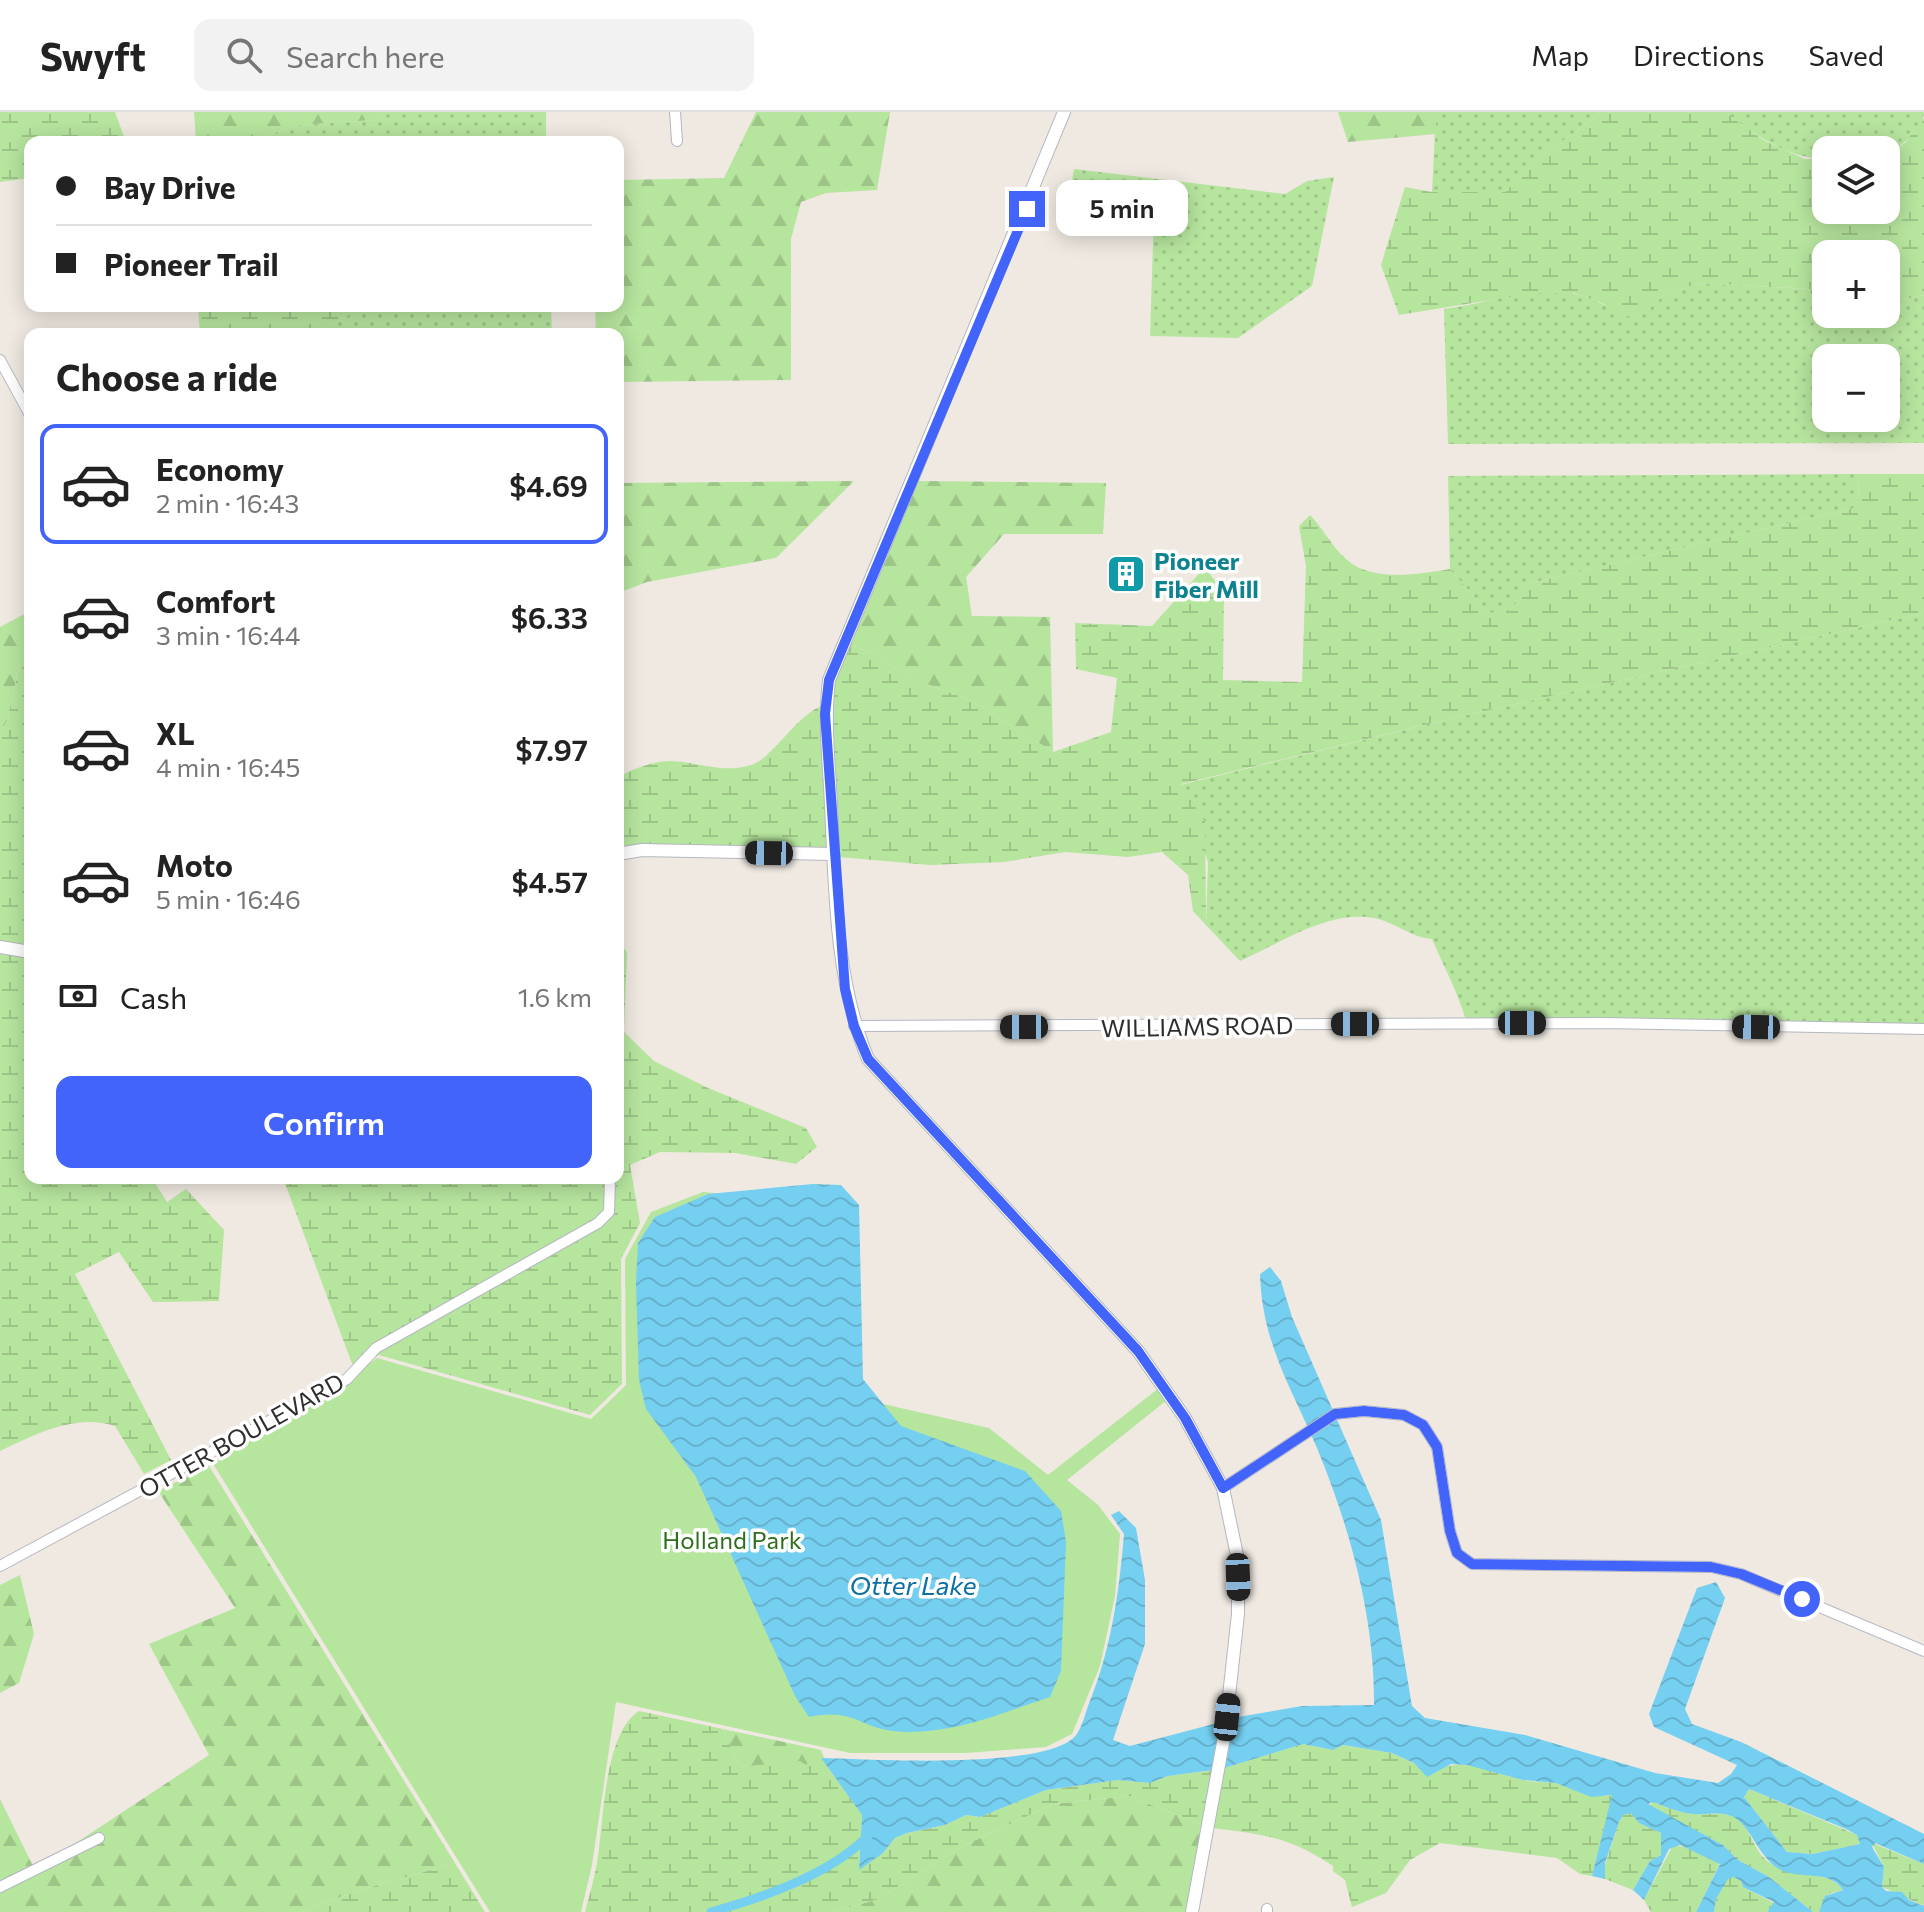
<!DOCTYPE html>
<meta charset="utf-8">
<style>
:root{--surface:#fff;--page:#f2f2f2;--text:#222;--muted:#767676;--line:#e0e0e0;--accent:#4264fb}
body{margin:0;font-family:Commissioner,sans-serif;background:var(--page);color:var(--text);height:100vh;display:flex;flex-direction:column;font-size:30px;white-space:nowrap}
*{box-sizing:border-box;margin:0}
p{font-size:26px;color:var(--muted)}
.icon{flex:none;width:44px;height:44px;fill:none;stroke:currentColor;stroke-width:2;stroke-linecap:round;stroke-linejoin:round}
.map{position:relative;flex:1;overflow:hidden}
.side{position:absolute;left:24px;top:216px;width:600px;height:856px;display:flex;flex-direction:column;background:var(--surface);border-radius:16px;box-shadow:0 4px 20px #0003}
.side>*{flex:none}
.guide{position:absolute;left:24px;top:24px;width:600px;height:176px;border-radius:16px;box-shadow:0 4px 20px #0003;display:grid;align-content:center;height:176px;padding:0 32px;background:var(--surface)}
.fabs{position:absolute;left:1812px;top:24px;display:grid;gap:16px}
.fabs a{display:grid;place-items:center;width:88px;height:88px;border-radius:16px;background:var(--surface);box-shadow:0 4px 20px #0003;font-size:40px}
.end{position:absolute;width:36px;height:36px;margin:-18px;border:10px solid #4264fb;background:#fff;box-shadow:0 0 0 4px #fff}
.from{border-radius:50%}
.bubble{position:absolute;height:56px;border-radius:16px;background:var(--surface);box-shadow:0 4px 20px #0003;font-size:26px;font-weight:600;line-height:56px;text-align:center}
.car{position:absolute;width:24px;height:48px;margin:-24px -12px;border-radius:10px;box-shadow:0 0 6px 2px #0007;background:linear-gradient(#222 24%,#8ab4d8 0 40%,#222 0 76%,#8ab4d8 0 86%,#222 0)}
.guide b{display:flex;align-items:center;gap:28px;height:76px;font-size:30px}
.guide b+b{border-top:2px solid var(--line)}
.guide i{width:20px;height:20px;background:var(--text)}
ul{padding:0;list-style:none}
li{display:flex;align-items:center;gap:24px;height:120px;margin:0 16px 12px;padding:0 16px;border:4px solid transparent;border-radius:16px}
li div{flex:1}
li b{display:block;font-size:30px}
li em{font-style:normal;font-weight:600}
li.current{border-color:var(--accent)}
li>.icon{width:72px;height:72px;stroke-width:1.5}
h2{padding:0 32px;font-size:36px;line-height:96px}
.pay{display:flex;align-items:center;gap:20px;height:88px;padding:0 32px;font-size:30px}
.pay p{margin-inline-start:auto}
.action{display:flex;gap:16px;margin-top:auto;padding:16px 32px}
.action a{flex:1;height:92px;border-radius:16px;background:var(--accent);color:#fff;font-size:32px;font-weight:600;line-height:92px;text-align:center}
header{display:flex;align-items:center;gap:48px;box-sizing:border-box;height:112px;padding:0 40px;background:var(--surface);border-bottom:2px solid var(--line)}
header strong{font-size:38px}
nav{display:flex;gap:44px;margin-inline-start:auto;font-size:28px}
.search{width:560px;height:72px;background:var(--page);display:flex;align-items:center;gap:20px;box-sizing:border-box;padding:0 28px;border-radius:16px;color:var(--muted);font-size:30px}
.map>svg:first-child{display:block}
.grass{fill:url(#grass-dots);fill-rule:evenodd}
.forest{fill:url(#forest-firs)}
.wetland{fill:url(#wetland-marsh)}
.park{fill:#b6e59e}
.water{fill:url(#water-waves);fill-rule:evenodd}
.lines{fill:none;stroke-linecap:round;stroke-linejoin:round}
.canal{stroke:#75cff0;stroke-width:9}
.minor-casing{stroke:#b4b7c1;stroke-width:12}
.tertiary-casing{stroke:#b4b7c1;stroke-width:14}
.minor{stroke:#fff;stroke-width:10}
.tertiary{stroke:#fff;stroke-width:12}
.route{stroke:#4264fb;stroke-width:10}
.labels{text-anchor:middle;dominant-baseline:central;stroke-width:7;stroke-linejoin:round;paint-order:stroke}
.culture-label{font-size:24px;font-weight:bold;fill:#0d838f;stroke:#fff;text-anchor:start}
.street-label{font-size:24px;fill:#2e2e2e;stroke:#fff}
.park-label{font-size:24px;fill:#2c6e1b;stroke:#fff}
.water-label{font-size:26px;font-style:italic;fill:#0d6fa3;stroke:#fff}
</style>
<header>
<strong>Swyft</strong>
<div class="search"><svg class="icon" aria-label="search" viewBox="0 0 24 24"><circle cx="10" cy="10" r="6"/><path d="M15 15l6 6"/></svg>Search here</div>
<nav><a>Map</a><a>Directions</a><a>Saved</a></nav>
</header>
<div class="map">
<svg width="1924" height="1800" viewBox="0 0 1924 1800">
<defs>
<pattern id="grass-dots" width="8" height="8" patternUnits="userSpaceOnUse" patternTransform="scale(2)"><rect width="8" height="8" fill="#b6e59e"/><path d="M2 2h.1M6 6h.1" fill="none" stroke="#9dc588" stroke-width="1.8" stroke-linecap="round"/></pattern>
<pattern id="forest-firs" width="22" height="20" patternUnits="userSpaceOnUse" patternTransform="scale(2)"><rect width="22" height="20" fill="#b6e59e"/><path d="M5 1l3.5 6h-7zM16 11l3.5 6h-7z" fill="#9dc588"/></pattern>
<pattern id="wetland-marsh" width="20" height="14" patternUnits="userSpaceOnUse" patternTransform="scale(2)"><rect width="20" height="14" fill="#b6e59e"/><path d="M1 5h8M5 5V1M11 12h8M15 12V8" fill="none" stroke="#9dc588"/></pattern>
<pattern id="water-waves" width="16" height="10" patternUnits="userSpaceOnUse" patternTransform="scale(2)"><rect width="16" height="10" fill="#75cff0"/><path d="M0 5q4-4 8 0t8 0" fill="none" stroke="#66b2ce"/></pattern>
</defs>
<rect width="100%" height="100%" fill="#efe9e1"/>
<!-- grass -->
<g class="grass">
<path d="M380,0H546V30H248L297,13L374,8Z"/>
<path d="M1436,0H1603L1547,40L1505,80H1432Z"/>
<path d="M1725,0H1924C1923,19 1900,34 1886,44V38H1826V47C1786,46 1756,23 1725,0Z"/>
<path d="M1074,57L1285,82L1307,69L1334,65L1312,174L1238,226L1150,224L1154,101L1069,90Z"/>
<path d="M1700,171L1826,178V202H1886V192L1924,183V331L1448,332L1444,197C1486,192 1533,173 1575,182C1599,187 1616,202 1639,206L1664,183ZM1826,246H1886V306H1826Z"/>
<path d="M392,194H551L552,222H314L352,201Z"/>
<path d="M1858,362L1859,395L1531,471L1508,502L1488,501L1450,457L1448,364Z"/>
<path d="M1924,501V916L1467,913C1460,884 1444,855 1432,827C1410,825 1395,810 1374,806C1327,798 1281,831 1240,849L1206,813L1208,750L1180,673L1457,605Z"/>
</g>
<!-- forest -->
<g class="forest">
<path d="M194,0H380L374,8L297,13L248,30H196Z"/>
<path d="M756,0H890L877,78L826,81L801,90L791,127V268L618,270V222H596L595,194H618V68L724,66Z"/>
<path d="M1338,0H1436V22L1348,30Z"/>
<path d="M854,369L776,446L647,470L618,481V371Z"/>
<path d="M918,369L1106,371L1103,422H1004L966,465L972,504L1050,505L1053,640L970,588L908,565L873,541L850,533Z"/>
<path d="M30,499V544L20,551L7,609L0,623V515Z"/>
<path d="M209,1354L455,1751L354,1780L302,1800H0V1687L35,1758L209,1643L149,1532L235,1496L158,1379Z"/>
<path d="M20,1463L34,1522L19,1571L0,1581V1473Z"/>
<path d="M723,1617L821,1638L824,1646L806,1653L800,1650L740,1655Z"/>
<path d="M1129,1684L1203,1713L1187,1800H832L879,1787L967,1732L1053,1692Z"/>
</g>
<!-- wetland -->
<g class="wetland">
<path d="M0,0H115L126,30H30V66L0,70Z"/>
<path d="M1603,0H1725L1765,29L1805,47H1826V98H1886V44L1905,31L1924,6V183L1886,192V142H1826V178L1700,171L1664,183L1639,206L1621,203L1602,191L1574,181H1533L1399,203L1381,153L1405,75L1432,80H1505L1547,40Z"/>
<path d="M198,194H398L352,201L314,222H200Z"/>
<path d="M1858,362H1924V501L1457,605L1181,672L1205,710L1206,813L1193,799L1188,763L1162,740L1128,745L1065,740L1004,750L930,753L839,745L830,603L835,570L850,533L873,541L908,565L970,588L1053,640L1111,620L1117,566L1076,557L1075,511L1152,514L1205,455L1224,482L1223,568L1302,570L1306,454L1299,414L1310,403C1323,416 1332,435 1346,447C1372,471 1419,462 1450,457L1487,500L1508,502L1531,471L1859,395Z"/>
<path d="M30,544V836L0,831V623L7,609L20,551Z"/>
<path d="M821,594L828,737H618V665C633,657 653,649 671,649C699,650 722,662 751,653C772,647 794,606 821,594Z"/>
<path d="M618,830L627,840L624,920L654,949L708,976L806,1016L817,1035L796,1052L735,1041L660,1040L630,1053L640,1111L621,1147L622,1272L590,1303L379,1243L354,1257L283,1066H618Z"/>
<path d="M0,840L30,845V1066H152L167,1090L186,1077L224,1118L219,1189L153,1190L119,1140L75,1162L171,1348L144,1362L115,1314C77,1301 35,1322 0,1339Z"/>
<path d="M639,1599L723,1617L740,1655L800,1649L806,1653L821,1646L862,1703L859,1756L883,1741L895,1726L907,1721L945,1713L966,1703L980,1705L1046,1678L1118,1668L1150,1671L1168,1664L1213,1658L1203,1713L1129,1684L1053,1692L967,1732L879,1787L832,1800H585C589,1784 594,1768 597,1751C604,1711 603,1622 639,1599Z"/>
<path d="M1303,1632L1333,1638L1343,1633L1392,1641L1435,1661C1456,1641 1498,1663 1523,1668C1535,1671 1548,1669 1560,1672C1580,1678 1592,1687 1613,1683L1592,1764L1580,1762L1557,1746L1440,1731L1410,1748L1386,1781L1352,1795L1345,1768L1333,1759V1754C1288,1724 1265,1723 1213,1716L1224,1656Z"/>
<path d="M1749,1677L1857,1723L1860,1732L1812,1742L1787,1740L1744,1685Z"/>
<path d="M1653,1690C1666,1695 1680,1701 1694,1702C1707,1703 1719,1699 1731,1704C1749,1710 1752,1735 1765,1747C1788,1769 1824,1754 1843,1778L1828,1782L1819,1800H1813L1769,1765L1738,1748L1723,1733L1649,1694Z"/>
<path d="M1631,1701L1639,1711L1661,1721V1743L1650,1749L1633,1778L1605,1767L1603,1759L1619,1710L1623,1703Z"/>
<path d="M1872,1731L1924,1752V1794L1882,1775L1884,1755Z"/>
<path d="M1673,1733L1689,1736L1720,1751L1696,1800H1651L1644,1788Z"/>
<path d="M455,1751L485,1800H302L354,1780Z"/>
<path d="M1734,1765L1741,1769L1743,1775L1774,1791L1767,1800H1714L1716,1787L1728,1766Z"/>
</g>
<!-- park -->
<path class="park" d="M703,1080L842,1092L848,1284L989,1316L1048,1363L1159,1276L1167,1288L1067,1368L1098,1393L1120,1422L1115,1484L1100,1554L1072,1622L1046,1635L966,1641H850L616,1590L592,1753L581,1800H490L212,1350L309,1294L377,1246L591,1307L626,1273L625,1147L651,1100Z"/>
<!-- water -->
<g class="water">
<path d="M813,1072L841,1073L859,1093L863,1267L901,1314L1025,1359L1061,1399L1066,1430L1061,1559L1050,1585C999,1602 948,1625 893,1619C859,1615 853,1596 809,1605L795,1584L696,1365L646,1297L639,1268L636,1170L638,1131L655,1105L708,1082Z"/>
<path d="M1270,1155L1281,1169L1292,1205L1381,1408L1412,1594L1425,1606L1525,1623L1655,1661L1718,1671L1731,1662L1737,1653L1654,1615L1649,1602L1697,1476L1716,1470L1725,1486L1685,1597L1692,1612L1741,1630L1924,1722V1752L1875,1731L1872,1735L1884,1755L1882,1775L1886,1779L1902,1780L1909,1788L1924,1794V1800H1819L1825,1784L1843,1778C1829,1757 1801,1768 1781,1758C1757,1746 1751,1711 1731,1704C1719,1699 1707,1703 1694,1702C1680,1701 1666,1695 1653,1690L1648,1692L1723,1733L1738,1748L1769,1765L1813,1800H1767L1774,1790L1743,1775L1741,1769L1734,1765L1728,1767L1716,1787L1714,1800H1696L1720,1752L1680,1733L1669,1737L1644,1788L1633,1778L1650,1749L1661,1743V1721L1639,1711L1631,1701L1623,1703L1619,1710L1605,1751V1767L1592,1764L1612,1683L1591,1685L1556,1671L1523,1668L1467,1653L1451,1652L1427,1665L1414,1651L1392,1641L1343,1633L1333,1638L1303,1632L1224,1656L1232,1606L1302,1594L1374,1593C1375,1506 1350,1416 1317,1336C1291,1275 1262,1231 1260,1162ZM1749,1677L1846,1717L1857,1723L1860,1732L1812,1742L1787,1740L1744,1685Z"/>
<path d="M1119,1399L1136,1416L1145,1468V1532L1113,1628L1130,1634L1221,1610L1213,1658L1168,1664L1150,1671L1118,1668L1046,1678L980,1705L966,1703L945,1713L907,1721L895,1726L883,1741L859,1758L862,1703L821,1646C868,1647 1051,1659 1077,1622C1082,1614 1085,1603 1088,1594C1111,1538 1119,1482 1124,1422L1111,1403Z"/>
</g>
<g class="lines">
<!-- canal -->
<path class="canal" d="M711,1800C764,1785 829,1763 868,1724"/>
<defs>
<g id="minor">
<path d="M675,0L677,29"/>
<path d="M0,248L30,303"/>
<path d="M854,914L1604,911L1924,917"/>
<path d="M1223,1376L1335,1302L1364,1299L1404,1303L1423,1313L1437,1335L1450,1419L1457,1441L1472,1452L1711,1455L1741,1462L1924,1539"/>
<path d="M0,1454L347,1267L376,1236L598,1111L609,1100L610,1066"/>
<path d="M0,1775L99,1726"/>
<path d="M1267,1800V1797"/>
</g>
<g id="tertiary">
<path d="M1064,0L829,568C824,610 829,650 831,692C835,777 835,868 868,947L1138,1239L1185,1306L1223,1376L1238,1448V1502L1225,1620L1192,1800"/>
<path d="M618,742L642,738L833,742"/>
<path d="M0,835L30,840"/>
</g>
</defs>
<!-- minor casing -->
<use href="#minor" class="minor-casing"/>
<!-- tertiary casing -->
<use href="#tertiary" class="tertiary-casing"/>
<!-- minor -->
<use href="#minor" class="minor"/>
<!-- tertiary -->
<use href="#tertiary" class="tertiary"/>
</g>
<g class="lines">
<!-- route -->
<path class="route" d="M1027,97L829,568L825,602L845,877L854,914L868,947L1138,1239L1185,1306L1223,1376L1335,1302L1364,1299L1404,1303L1423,1313L1437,1335L1450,1419L1457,1441L1472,1452L1711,1455L1741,1462L1802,1487"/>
</g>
<!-- icons -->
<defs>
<symbol id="building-square" viewBox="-11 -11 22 22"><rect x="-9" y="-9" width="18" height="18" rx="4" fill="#0f9aa8" stroke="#fff"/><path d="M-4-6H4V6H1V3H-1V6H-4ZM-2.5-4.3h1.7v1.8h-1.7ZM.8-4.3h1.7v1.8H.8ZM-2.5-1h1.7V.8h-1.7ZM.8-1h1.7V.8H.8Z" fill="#fff"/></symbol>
</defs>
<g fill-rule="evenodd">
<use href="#building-square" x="1104" y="440" width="44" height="44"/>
</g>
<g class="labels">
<!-- culture labels -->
<g class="culture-label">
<text x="1154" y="448">Pioneer<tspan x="1154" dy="28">Fiber Mill</tspan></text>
</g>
<!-- street labels -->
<g class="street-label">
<text transform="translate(1197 914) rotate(-1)">WILLIAMS ROAD</text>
<text transform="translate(241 1323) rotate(-29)">OTTER BOULEVARD</text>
</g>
<!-- park labels -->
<g class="park-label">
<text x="732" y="1427">Holland Park</text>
</g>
<!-- water labels -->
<g class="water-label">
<text x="913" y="1472">Otter Lake</text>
</g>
</g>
</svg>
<div class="fabs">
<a><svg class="icon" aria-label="layers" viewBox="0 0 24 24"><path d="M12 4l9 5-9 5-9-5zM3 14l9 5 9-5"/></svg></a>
<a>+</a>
<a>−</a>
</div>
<i class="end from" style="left:1802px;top:1487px"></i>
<i class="end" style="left:1027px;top:97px"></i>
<div class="bubble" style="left:1056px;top:68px;width:132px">5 min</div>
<i class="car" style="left:769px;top:741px;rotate:271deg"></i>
<i class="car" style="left:1522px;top:911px;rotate:90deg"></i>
<i class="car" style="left:1355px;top:912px;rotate:270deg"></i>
<i class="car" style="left:1024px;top:915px;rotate:270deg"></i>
<i class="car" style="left:1756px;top:915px;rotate:271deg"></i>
<i class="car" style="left:1238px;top:1465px;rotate:178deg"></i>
<i class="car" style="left:1227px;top:1605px;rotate:6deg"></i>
<div class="guide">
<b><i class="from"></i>Bay Drive</b>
<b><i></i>Pioneer Trail</b>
</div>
<section class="side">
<h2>Choose a ride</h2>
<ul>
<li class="current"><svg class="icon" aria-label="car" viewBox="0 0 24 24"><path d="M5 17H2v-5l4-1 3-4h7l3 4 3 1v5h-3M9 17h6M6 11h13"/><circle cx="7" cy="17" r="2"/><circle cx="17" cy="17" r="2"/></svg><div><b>Economy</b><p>2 min · 16:43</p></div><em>$4.69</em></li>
<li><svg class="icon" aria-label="car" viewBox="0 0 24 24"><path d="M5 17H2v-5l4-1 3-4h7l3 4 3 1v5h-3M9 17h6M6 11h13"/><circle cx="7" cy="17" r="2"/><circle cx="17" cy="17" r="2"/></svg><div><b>Comfort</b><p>3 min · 16:44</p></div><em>$6.33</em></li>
<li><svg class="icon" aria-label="car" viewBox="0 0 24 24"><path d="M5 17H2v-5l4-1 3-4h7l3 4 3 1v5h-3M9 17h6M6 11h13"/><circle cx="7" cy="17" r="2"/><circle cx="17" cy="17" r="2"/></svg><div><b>XL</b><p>4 min · 16:45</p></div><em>$7.97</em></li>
<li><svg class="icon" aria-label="car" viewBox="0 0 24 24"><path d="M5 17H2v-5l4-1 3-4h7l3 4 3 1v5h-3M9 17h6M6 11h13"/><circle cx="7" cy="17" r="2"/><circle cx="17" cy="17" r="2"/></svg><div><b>Moto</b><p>5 min · 16:46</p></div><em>$4.57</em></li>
</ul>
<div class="pay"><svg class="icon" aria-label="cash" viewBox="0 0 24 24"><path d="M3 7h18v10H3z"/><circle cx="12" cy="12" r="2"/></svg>Cash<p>1.6 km</p></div>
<div class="action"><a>Confirm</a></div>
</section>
</div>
